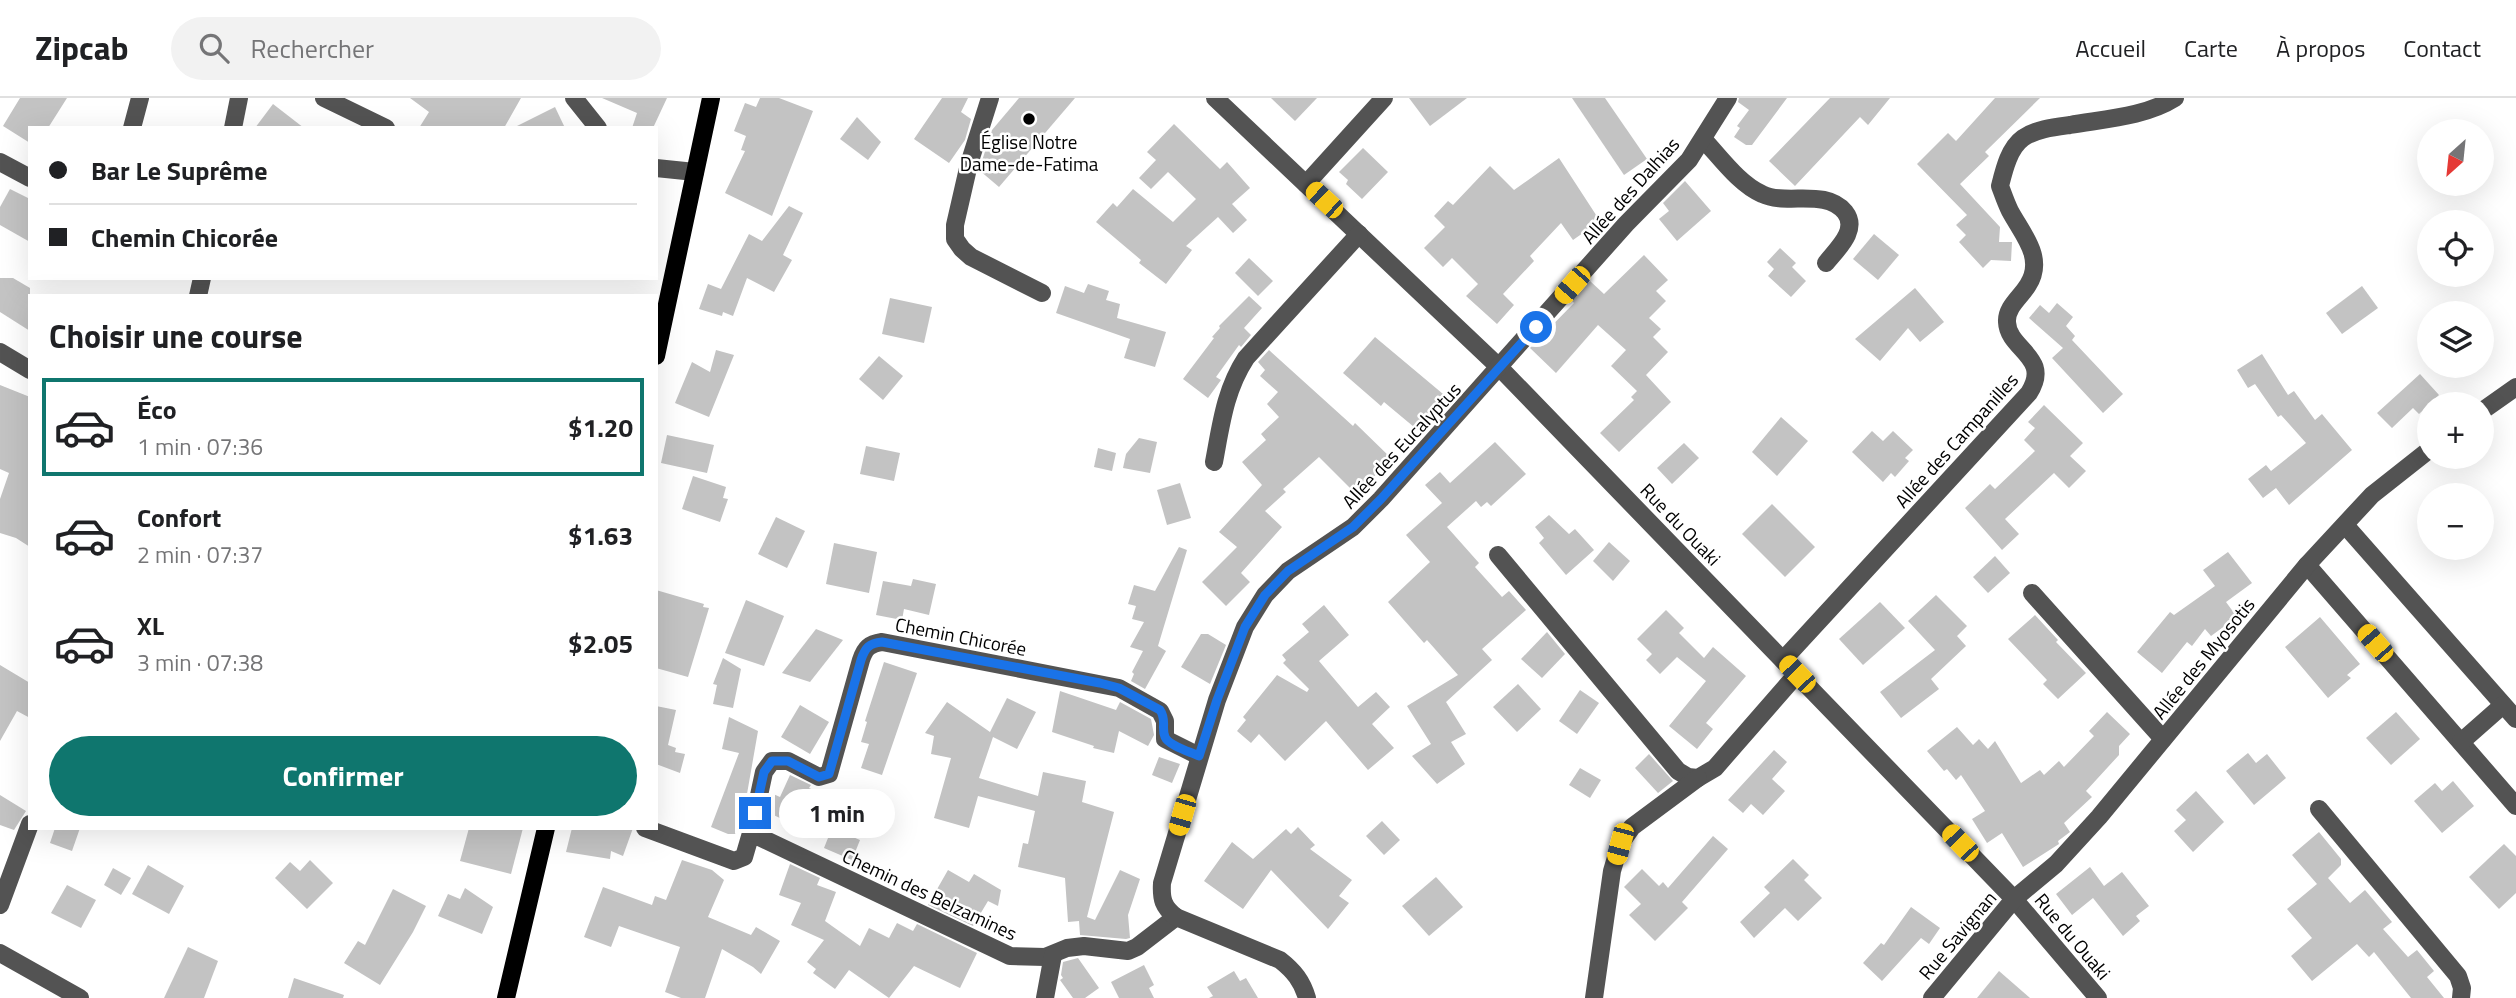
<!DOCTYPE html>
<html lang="fr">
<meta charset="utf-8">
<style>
:root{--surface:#fff;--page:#f2f2f2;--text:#202124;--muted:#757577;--line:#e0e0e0;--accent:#0f766e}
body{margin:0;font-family:"Titillium Web",sans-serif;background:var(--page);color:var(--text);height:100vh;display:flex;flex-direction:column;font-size:26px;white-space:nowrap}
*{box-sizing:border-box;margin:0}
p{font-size:23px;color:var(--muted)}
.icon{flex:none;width:38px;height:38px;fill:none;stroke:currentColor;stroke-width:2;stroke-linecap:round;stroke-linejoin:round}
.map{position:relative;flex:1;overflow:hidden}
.side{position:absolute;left:28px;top:196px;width:630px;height:536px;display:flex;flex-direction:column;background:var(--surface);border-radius:0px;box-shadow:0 7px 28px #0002}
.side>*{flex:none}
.banner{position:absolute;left:28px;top:28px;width:630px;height:154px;border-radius:0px;box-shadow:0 7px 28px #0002;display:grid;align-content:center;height:154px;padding:0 21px;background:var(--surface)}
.needle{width:46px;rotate:207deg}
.controls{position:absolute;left:2417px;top:21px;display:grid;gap:14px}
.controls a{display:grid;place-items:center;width:77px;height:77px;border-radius:50%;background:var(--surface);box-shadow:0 7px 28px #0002;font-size:35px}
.end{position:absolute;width:32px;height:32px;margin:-16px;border:9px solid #1a73e8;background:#fff;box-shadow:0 0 0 4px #fff}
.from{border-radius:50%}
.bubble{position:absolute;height:49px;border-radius:24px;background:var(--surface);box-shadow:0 7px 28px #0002;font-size:23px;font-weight:700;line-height:49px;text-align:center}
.car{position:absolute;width:21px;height:42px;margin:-21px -10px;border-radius:9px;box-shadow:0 0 5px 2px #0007;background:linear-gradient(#f5c518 24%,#345 0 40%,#f5c518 0 76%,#345 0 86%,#f5c518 0)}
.banner b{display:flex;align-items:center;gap:24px;height:66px;font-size:26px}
.banner b+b{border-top:2px solid var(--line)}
.banner i{width:18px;height:18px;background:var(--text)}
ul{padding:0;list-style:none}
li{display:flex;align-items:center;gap:21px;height:98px;margin:0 14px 10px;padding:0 7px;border:4px solid transparent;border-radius:0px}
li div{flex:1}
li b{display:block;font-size:26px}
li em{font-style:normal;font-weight:700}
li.selected{border-color:var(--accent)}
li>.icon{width:63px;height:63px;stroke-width:1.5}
h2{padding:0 21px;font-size:32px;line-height:84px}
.action{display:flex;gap:14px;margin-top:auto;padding:14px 21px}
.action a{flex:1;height:80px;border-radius:42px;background:var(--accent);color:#fff;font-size:28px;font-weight:700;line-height:80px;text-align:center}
header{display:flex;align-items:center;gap:42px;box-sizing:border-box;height:98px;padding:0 35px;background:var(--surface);border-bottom:2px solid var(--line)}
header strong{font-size:33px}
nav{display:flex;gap:38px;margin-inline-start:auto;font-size:24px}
.search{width:490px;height:63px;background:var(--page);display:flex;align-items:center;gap:18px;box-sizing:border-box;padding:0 24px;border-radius:38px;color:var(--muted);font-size:26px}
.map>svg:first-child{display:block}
.building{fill:#c3c3c3}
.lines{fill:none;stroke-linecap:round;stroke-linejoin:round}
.minor{stroke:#535353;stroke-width:18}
.major{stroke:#000;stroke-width:18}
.route{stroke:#1a73e8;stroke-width:9}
.poi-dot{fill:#000;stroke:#fff;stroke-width:2.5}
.labels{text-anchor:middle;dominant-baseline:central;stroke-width:5;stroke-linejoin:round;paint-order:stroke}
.poi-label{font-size:19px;fill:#000;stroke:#fff}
.street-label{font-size:19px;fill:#000;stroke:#fff}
</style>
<header>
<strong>Zipcab</strong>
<div class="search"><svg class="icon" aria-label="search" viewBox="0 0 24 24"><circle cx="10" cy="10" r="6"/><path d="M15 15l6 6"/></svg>Rechercher</div>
<nav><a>Accueil</a><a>Carte</a><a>À propos</a><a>Contact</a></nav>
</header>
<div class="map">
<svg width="2516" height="900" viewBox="0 0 2516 900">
<rect width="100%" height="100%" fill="#fff"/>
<!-- building -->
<g class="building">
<path d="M20,0H67L48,30H30V45L3,28Z"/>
<path d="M410,0H521L504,30H419L429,14Z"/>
<path d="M602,0H667L653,30H632L637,15Z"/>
<path d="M760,0H779L813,13L772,118L725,95L745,53L741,52L746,38L734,33L745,5L756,9Z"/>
<path d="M942,0H968L961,14L971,21L965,42L949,65L914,41Z"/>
<path d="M1019,0H1075L999,89L979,72L992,32Z"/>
<path d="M1271,0H1317L1295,23Z"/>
<path d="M1409,0H1467L1430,28Z"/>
<path d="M1572,0H1605L1647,61L1624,77Z"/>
<path d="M1739,0H1787L1752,47H1746L1734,39L1740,30L1737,28L1749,12L1738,4Z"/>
<path d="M1830,0H1890L1868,27L1860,19L1795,88L1769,63Z"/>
<path d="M1995,0H2040L1985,54L1989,58L1960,86L2000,129L1999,144H2012L2011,163L1991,162L1983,170L1959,144L1966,137L1956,127L1967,117L1917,66L1948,35L1956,43Z"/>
<path d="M273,6L304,30H255Z"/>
<path d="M555,9L565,30H513Z"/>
<path d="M857,19L881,44L868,62L840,41Z"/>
<path d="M1174,26L1220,71L1227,64L1250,90L1232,106L1247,122L1233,135L1218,119L1186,148L1192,152L1166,186L1139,165L1141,162L1096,124L1113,105L1117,109L1133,91L1173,124L1196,101L1168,74L1151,91L1139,80L1156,62L1147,54Z"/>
<path d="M1363,50L1388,74L1362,101L1346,86L1348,82L1339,74Z"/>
<path d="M1559,60L1600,123L1573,142L1561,125L1530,158L1534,163L1503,196L1514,207L1497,226L1466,198L1478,186L1452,160L1443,169L1424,150L1445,129L1434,118L1448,103L1453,107L1490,68L1514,92Z"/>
<path d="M1685,83L1711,113L1677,143L1659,121L1669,113L1663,105Z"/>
<path d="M10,91L30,101V144L0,127V109Z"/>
<path d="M789,108L803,115L783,157L792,162L774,194L747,180L733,218L723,214L722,218L699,211L708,186L721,191L749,136L762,143Z"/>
<path d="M1874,136L1899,157L1878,182L1853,161Z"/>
<path d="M1780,150L1796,165L1792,169L1806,183L1791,199L1768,178L1774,171L1767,164Z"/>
<path d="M1644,157L1668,182L1656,193L1666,203L1649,220L1661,231L1653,239L1668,254L1646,277L1671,304L1619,354L1600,335L1634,302L1631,299L1637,293L1611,268L1626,252L1598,227L1556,275L1530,250L1574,205L1572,203L1590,183L1604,196Z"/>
<path d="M1249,160L1273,183L1258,198L1235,175Z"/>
<path d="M0,180H13L30,190V233L0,214Z"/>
<path d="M1088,186L1109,193L1106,202L1120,206L1117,220L1166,234L1155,269L1124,260L1130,241L1056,215L1065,188L1084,195Z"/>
<path d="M2362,188L2378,210L2342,236L2326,215Z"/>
<path d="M1915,190L1944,224L1920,244L1908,230L1880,263L1855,241Z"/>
<path d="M1249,198L1262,210L1244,230L1251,237L1241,249L1239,247L1216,279L1221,282L1208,300L1183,281L1214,240L1212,239L1220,230L1219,228Z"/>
<path d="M890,200L932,209L924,245L882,236Z"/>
<path d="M2057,205L2073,219L2066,228L2075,238L2072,242L2123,296L2103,315L2052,260L2063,250L2029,220L2040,207L2049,215Z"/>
<path d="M1375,239L1449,301L1420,334L1384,304L1381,308L1343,275Z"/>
<path d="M716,252L734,257L709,319L675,305L692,264L710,274Z"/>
<path d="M1269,252L1353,328L1355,325L1392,361L1356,396L1319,359L1283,391L1286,394L1265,413L1282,429L1241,475L1250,484L1226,508L1202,484L1237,449L1219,434L1262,387L1242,364L1266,342L1261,336L1279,319L1267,306L1278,294L1260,278L1265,272L1258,264Z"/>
<path d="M2262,256L2288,297L2294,293L2315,322L2322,316L2352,352L2289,407L2276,390L2263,400L2248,381L2266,367L2271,373L2306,345L2281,317L2278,319L2255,286L2248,290L2237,272Z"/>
<path d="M879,258L903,278L883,302L859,281Z"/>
<path d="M2420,276L2439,297L2419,316L2413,310L2392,330L2377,315Z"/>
<path d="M0,287L30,299V449L16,440L0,435V401L9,375L0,371Z"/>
<path d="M2044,307L2083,345L2070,358L2086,373L2069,390L2054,375L2005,421L2019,436L2002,452L1965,410L1990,386L1995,391L2035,353L2024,342L2035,330L2028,324Z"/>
<path d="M1781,319L1808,343L1777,378L1752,354Z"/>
<path d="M1872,333L1883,343L1893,333L1913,352L1905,360L1909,363L1895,379L1891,375L1883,384L1852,354Z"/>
<path d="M667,337L714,347L707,375L661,365Z"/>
<path d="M1139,340L1157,344L1150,375L1123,370L1126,356Z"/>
<path d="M1495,344L1526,376L1491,408L1487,404L1481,409L1476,403L1447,429L1479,465L1475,469L1502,499L1509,493L1526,512L1482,551L1492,562L1446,604L1466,636L1451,644L1465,666L1437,686L1412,658L1431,646L1407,608L1458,577L1427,542L1424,545L1388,504L1430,464L1406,437L1442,405L1425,387L1440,374L1450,385Z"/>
<path d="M1684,345L1699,360L1672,386L1657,370Z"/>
<path d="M866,348L900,355L894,383L860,376Z"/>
<path d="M1098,350L1116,355L1112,373L1094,369Z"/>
<path d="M693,378L726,389L723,400L728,401L720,424L682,411Z"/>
<path d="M1180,385L1191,420L1167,427L1157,392Z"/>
<path d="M1772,406L1815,449L1785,479L1742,436Z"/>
<path d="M1549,417L1569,436L1575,431L1594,452L1566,477L1539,445L1544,440L1535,429Z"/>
<path d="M776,419L805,433L787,470L758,456Z"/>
<path d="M1609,444L1630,463L1613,483L1593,463Z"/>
<path d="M834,445L877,454L869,495L826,486Z"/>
<path d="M1179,449L1187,452L1158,548L1166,553L1145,591L1131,583L1134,576L1132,574L1143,553L1130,549L1144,524L1132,521L1136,508L1128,506L1134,487L1155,493Z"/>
<path d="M2228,454L2252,485L2226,504L2237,519L2211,538L2205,531L2192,548L2187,544L2162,575L2137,554L2170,514L2174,517L2215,488L2203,472Z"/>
<path d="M1995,458L2010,475L1988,495L1973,479Z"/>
<path d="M913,481L936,486L929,517L904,511L902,522L876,517L883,483L911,488Z"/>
<path d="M656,492L704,506L703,509L709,510L688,579L656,570Z"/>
<path d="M1936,497L1967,528L1957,538L1966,548L1931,581L1939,591L1901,620L1880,594L1935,552L1908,523Z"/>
<path d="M746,502L784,518L764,568L725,555Z"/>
<path d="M1880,504L1905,530L1863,567L1839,541Z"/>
<path d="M1324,507L1349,537L1319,563L1358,609L1376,594L1390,609L1372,626L1394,650L1368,672L1326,623L1285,663L1259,636L1251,645L1237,633L1246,622L1243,619L1277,577L1307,594L1309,591L1283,565L1286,562L1282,557L1309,534L1302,526Z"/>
<path d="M1666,512L1684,530L1679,535L1704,560L1713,549L1746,578L1706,625L1713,631L1697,651L1669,628L1706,583L1677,559L1660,576L1646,562L1652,556L1637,541Z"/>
<path d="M2035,517L2058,542L2056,544L2086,575L2058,601L2043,586L2047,582L2008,541Z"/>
<path d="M2320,519L2360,566L2347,577L2351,580L2328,600L2285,549Z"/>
<path d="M816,531L843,542L810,584L782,575Z"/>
<path d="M1547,534L1565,556L1542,580L1521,561Z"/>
<path d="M1201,536H1208L1226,547L1210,586L1181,569Z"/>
<path d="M723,560L741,571L733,610L713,606L717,587L713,586Z"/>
<path d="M884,564L917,575L882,677L861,670L869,646L861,644L867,624L865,623Z"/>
<path d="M0,567L30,585V620L17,613L0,643Z"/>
<path d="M1518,586L1541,611L1517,634L1493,609Z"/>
<path d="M1580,592L1599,605L1577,636L1559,623Z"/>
<path d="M1060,593L1116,612L1120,604L1151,621L1154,637L1148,648L1119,633L1114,655L1093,650L1094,648L1052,634Z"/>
<path d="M1007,600L1036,614L1017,651L993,639L979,680L1038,698L1043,674L1086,683L1082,704L1114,714L1087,819L1095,822L1120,772L1140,781L1128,817L1130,840L1126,841L1080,837L1079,823L1068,824L1065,780L1018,769L1023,745L1028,746L1035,713L978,698L969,730L934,720L951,660L931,656L934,638L925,635L947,604L990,634Z"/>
<path d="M800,607L829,624L810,656L781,639Z"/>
<path d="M656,608L676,612L668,647L676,650L675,654L685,656L680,675L656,666Z"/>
<path d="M2107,614L2130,636L2119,648V657L2086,693L2092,699L2064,725L2070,734L2058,743L2059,746L2023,769L2002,735L1987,745L1972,721L1985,713L1961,677L1956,682L1947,671L1944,673L1927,653L1957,629L1973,647L1979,641L1988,651L1995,643L2021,685L2040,672L2044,677L2059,663L2064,669L2094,638L2089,633Z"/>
<path d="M2396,614L2420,641L2391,667L2366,640Z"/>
<path d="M729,619L758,633L744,713L735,736H728L711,729L739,655L722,651Z"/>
<path d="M1774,652L1787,664L1772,681L1785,693L1763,717L1751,706L1743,715L1728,702Z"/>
<path d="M2248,655L2256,665L2267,656L2286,680L2254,707L2226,673Z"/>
<path d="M1649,656L1673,683L1658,695L1635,670Z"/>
<path d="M1159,659L1180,666L1172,685L1152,677Z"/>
<path d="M1580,670L1601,682L1590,700L1569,687Z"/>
<path d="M790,677L811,687L809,690L829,699L812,735L767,714L771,695L780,699Z"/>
<path d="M2453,683L2474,708L2442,735L2414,703L2435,685L2442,693Z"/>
<path d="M2196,693L2224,724L2193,754L2174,733L2186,722L2176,712Z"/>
<path d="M0,697L26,713L14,732L0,727Z"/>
<path d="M1382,723L1400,742L1384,757L1366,738Z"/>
<path d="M1298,729L1315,747L1310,751L1352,782L1339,798L1349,805L1328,831L1271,772L1243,811L1204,783L1232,744L1253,761L1286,731L1291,736Z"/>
<path d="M55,730H80L72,753L50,745Z"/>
<path d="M469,730H523L511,776L460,763Z"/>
<path d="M572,730H633L623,758L611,753L610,761L566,754Z"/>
<path d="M832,730L860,742L852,762L824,750Z"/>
<path d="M2319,734L2341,761V767L2328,780L2350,805L2365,792L2392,824L2383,831L2408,859L2417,852L2434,873L2427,879L2444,900H2411L2374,854L2369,859L2357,846L2312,883L2291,858L2312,840L2287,811L2317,786L2292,757Z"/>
<path d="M1713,738L1728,751L1682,804L1688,810L1655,843L1629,817L1641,806L1624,789L1642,771L1659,788L1663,784L1668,790Z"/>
<path d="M2504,746L2516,758V795L2499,811L2469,779Z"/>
<path d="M1793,761L1809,777L1804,782L1822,800L1798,823L1785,810L1754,840L1740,824L1770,795L1764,789Z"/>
<path d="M310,762L333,785L307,811L275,780L290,764L300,773Z"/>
<path d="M682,762L712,772L724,782L708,819L751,837L756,829L780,843L761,876L753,869L722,851L705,900H681L665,894L680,849L619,828L611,849L584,839L603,789L652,807L655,798L666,802Z"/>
<path d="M790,766L820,780L817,787L836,794L825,823L860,848L869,830L889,840L897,825L913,833L917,826L977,855L960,890L914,868L889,900L849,872L835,891L813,875L816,871L807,864L824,842L791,827L801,805L779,797Z"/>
<path d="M148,767L184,788L169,816L132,796Z"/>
<path d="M2090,769L2104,788L2122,774L2149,808L2136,818L2140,823L2123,838L2093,800L2072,817L2056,796Z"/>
<path d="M113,770L131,780L121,797L104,787Z"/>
<path d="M948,772L969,784L974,776L1001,792L998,808L988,803L973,828L928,807Z"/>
<path d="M1436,779L1463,809L1429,838L1402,808Z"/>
<path d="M67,787L96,802L81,830L51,815Z"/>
<path d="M465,790L493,809L482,836L438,818L448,796L460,801Z"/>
<path d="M393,791L426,808L413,834L380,887L344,865L358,843L365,847Z"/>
<path d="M1911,809L1940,830L1929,846L1921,840L1882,883L1863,865L1881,845L1884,847Z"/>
<path d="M188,849L218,863L204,900H164Z"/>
<path d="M1078,860L1099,890L1085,900H1073L1060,882L1063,880L1061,877L1063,864Z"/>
<path d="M1144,867L1154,887L1149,890L1154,900H1119L1111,884Z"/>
<path d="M1234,873L1240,883L1246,880L1258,900H1209L1213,898L1207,889Z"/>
<path d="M1999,873L2030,900H1977Z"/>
<path d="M294,880L344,897L343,900H288Z"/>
</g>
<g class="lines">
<!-- minor -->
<g class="minor">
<path d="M324,0L386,30"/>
<path d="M574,0L598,30"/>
<path d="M990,0L969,66L955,127V141L962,151L971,159L1042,195"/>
<path d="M1215,0L1500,270L2014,801L2098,900"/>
<path d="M132,30L140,0"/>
<path d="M233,30L239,0"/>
<path d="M1703,41C1720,59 1739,86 1762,96C1787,108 1825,90 1845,114C1859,132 1837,151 1826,165"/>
<path d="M0,64L30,80"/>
<path d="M656,70L695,74"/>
<path d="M1306,86L1384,0"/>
<path d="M198,198L202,180"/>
<path d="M0,254L30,272"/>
<path d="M2482,313L2516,289"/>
<path d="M1214,364C1221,327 1225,292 1246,260L1359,136"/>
<path d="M2345,427L2516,621"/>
<path d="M1498,457L1678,673L1688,679L1698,680L1715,670L1797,576"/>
<path d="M2307,467L2516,708"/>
<path d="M2032,495L2163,641"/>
<path d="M1783,562L2029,295C2052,259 2008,252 2007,224C2006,209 2021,199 2028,187C2045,160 2023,137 2010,113C2006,105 2003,96 2000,88C2004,72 2009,50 2023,40C2036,31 2055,29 2070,27C2104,21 2145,19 2175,0"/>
<path d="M2461,644L2503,607"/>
<path d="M2319,711L2458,878L2462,890L2461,900"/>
<path d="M645,730L734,763L744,759L751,735L1010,858L1045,859L1067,850L1084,848L1128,853L1137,849L1176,819"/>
<path d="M751,735L764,674L772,663H788L819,679L829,676L861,562C865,550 869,546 882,544L1119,590L1160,613L1165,623V641L1199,658"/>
<path d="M0,807L30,726"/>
<path d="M0,855L80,900"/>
<path d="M1045,900L1053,857"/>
<path d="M1307,900C1302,883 1294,873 1280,862L1176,819C1163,809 1161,801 1162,785L1217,602L1245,529L1265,497L1288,473L1353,429L1381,401L1626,126L1689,62L1728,0"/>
<path d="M1594,900L1612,773L1620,746L1632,729L1698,680"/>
<path d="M1932,900L2014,801L2056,766L2099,719L2307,467L2372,397L2429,352"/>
</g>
<!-- major -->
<g class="major">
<path d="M656,258L711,0"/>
<path d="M506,900L546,730"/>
</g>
</g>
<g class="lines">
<!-- route -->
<path class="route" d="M755,715L764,674L772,663H788L819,679L829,676L861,562C865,550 869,545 882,544L1100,585L1119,590L1160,612C1167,622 1161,630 1165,639C1169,648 1191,654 1199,658L1217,602L1245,529L1265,497L1288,473L1353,429L1381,401L1536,229"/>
</g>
<!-- markers -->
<circle class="poi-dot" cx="1029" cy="21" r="7"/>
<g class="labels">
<!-- poi labels -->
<g class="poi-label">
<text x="1029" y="43">Église Notre<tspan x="1029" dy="22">Dame-de-Fatima</tspan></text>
</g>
<!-- street labels -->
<g class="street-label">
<text transform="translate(1630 92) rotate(-48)">Allée des Dalhias</text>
<text transform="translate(1956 342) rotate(-48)">Allée des Campanilles</text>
<text transform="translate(1401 347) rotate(-47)">Allée des Eucalyptus</text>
<text transform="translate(1681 426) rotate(46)">Rue du Ouaki</text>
<text transform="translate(961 538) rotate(11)">Chemin Chicorée</text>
<text transform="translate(2203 560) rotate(-51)">Allée des Myosotis</text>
<text transform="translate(930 796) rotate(25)">Chemin des Belzamines</text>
<text transform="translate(1957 837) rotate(-50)">Rue Savignan</text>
<text transform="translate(2073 838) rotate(50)">Rue du Ouaki</text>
</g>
</g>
</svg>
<div class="controls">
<a><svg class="needle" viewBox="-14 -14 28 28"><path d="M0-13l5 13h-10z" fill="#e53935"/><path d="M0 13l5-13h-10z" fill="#757577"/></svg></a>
<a><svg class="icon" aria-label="locate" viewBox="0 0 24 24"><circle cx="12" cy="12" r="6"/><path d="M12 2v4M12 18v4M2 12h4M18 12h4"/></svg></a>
<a><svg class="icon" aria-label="layers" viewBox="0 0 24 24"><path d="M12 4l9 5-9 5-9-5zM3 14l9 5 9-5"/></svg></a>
<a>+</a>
<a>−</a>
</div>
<i class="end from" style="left:1536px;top:229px"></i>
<i class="end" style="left:755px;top:715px"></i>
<div class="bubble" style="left:779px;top:691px;width:116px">1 min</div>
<i class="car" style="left:1324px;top:102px;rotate:313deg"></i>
<i class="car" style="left:1572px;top:187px;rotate:221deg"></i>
<i class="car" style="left:2375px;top:545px;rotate:319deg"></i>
<i class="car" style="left:1797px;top:576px;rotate:316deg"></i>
<i class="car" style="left:1182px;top:717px;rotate:196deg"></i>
<i class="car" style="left:1960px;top:745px;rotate:316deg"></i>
<i class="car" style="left:1620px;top:746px;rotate:195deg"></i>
<div class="banner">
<b><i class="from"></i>Bar Le Suprême</b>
<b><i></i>Chemin Chicorée</b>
</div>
<section class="side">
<h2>Choisir une course</h2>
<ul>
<li class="selected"><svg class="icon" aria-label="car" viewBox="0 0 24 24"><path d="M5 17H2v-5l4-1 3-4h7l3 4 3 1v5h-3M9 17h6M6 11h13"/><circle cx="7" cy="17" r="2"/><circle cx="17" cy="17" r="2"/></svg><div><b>Éco</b><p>1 min · 07:36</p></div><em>$1.20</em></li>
<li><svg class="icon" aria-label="car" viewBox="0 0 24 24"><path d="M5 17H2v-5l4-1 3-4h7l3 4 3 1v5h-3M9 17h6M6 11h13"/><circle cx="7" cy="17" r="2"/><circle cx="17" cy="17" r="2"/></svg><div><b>Confort</b><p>2 min · 07:37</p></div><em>$1.63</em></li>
<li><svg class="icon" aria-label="car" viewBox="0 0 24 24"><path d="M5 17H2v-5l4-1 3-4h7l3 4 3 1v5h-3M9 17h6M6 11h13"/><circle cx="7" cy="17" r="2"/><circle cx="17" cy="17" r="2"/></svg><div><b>XL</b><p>3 min · 07:38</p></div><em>$2.05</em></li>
</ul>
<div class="action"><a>Confirmer</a></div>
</section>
</div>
